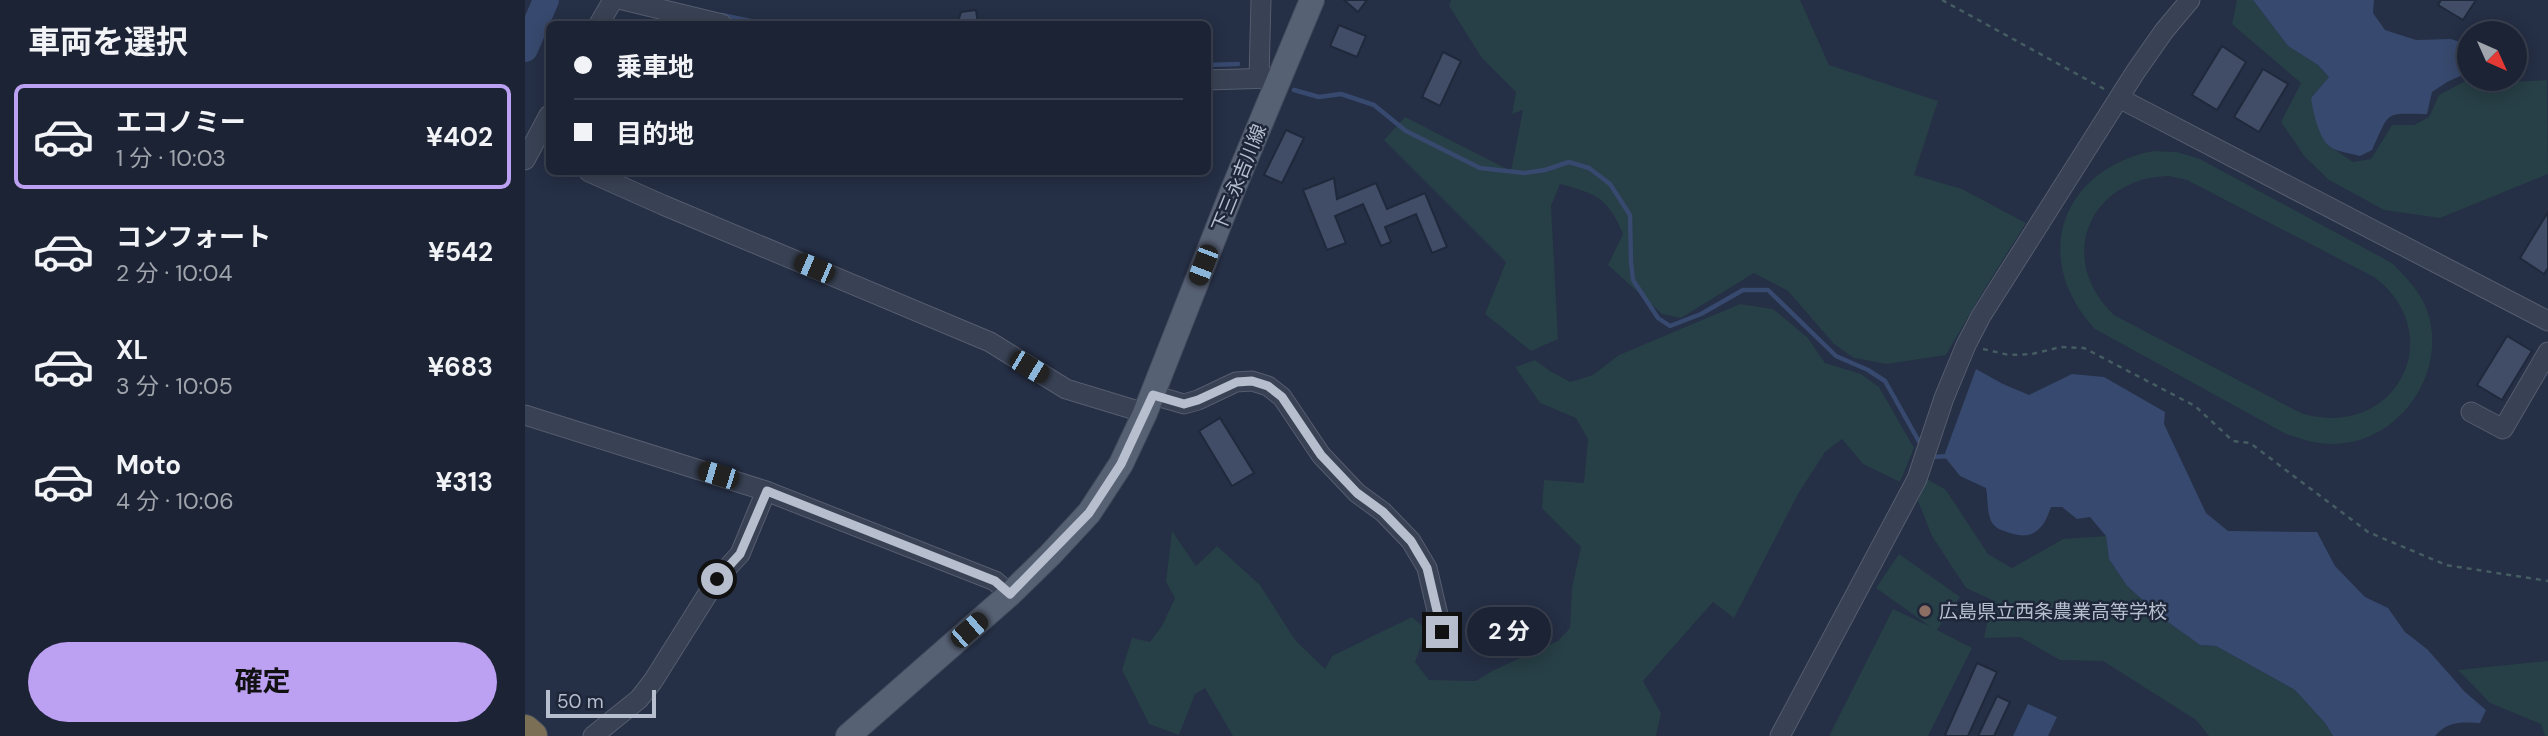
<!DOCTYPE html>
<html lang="ja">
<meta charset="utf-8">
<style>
:root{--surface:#1c2334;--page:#292f40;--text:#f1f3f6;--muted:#a0a4ac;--line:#3a404f;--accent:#bca0f2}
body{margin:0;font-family:"DM Sans","Noto Sans JP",sans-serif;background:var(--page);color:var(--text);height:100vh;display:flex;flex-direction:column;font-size:26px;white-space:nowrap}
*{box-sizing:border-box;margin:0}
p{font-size:23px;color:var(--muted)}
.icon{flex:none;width:38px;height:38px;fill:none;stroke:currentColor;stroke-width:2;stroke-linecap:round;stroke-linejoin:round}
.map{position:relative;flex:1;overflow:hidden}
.side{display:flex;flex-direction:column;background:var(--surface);width:525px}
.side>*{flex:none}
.banner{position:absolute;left:21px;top:21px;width:665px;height:154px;border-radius:10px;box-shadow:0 4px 18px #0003,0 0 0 2px var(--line);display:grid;align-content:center;height:154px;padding:0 28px;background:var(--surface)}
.needle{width:46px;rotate:135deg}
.tools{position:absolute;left:1932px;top:21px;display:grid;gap:14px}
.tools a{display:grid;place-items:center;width:70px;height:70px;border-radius:50%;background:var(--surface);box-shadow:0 4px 18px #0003,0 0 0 2px var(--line);font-size:35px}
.scale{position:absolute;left:21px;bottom:18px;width:110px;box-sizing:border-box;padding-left:7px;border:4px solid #b7bece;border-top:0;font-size:19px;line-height:24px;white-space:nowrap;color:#b7bece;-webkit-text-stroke:5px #1e273a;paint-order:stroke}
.end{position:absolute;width:32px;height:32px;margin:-16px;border:9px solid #b7bece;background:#111;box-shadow:0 0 0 4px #111}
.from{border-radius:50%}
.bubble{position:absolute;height:49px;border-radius:24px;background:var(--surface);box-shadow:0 4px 18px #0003,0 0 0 2px var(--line);font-size:23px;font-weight:700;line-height:49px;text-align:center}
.car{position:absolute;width:21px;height:42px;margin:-21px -10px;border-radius:9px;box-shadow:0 0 5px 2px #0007;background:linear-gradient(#222 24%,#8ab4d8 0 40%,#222 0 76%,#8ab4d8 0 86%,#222 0)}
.banner b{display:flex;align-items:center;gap:24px;height:66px;font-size:26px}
.banner b+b{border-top:2px solid var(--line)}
.banner i{width:18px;height:18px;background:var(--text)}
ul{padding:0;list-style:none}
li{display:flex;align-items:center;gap:21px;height:105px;margin:0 14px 10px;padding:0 14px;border:4px solid transparent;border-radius:10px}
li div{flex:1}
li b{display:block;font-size:26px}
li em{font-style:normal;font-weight:700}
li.active{border-color:var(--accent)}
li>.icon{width:63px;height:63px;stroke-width:1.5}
h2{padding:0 28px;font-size:32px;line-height:84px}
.primary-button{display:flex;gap:14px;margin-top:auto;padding:14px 28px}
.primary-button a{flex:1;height:80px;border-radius:42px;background:var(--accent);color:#111;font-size:28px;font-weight:700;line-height:80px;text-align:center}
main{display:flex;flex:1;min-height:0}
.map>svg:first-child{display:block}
.green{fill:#273f46;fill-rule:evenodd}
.water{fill:#37496e}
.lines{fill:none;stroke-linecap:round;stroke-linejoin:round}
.stream{stroke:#37496e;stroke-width:4.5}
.river{stroke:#37496e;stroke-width:26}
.building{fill:#414c66;stroke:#20293c;stroke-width:2}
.minor-casing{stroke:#555d6f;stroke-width:21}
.major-casing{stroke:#434b5e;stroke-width:26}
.highway-casing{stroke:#414a5c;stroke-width:32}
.path{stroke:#455c62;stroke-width:2.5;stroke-dasharray:5 5;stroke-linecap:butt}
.minor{stroke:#394254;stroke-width:19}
.major{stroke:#576174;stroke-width:24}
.highway{stroke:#7b7056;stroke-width:30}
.route{stroke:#b7bece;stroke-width:9}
.education-dot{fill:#8d6e63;stroke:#1e273a;stroke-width:2.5}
.labels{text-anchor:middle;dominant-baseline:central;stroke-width:5;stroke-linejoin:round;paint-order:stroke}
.street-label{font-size:19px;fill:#b7bece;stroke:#1e273a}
.poi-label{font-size:19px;fill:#b7bece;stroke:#1e273a;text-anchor:start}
</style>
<main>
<section class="side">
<h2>車両を選択</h2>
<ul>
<li class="active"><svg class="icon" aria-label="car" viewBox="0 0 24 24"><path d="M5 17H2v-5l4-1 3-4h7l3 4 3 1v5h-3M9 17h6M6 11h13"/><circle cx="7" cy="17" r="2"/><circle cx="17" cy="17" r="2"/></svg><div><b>エコノミー</b><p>1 分 · 10:03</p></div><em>¥402</em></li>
<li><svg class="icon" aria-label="car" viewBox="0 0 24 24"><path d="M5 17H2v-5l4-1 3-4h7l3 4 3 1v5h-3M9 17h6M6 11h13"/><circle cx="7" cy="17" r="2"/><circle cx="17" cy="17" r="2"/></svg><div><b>コンフォート</b><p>2 分 · 10:04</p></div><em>¥542</em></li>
<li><svg class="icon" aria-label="car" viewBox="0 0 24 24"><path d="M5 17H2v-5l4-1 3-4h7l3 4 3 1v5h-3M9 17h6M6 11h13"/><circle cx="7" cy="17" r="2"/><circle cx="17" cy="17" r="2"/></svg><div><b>XL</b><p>3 分 · 10:05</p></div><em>¥683</em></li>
<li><svg class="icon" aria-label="car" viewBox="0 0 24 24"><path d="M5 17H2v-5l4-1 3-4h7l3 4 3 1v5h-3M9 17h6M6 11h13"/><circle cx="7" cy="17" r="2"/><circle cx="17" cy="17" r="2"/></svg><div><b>Moto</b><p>4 分 · 10:06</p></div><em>¥313</em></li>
</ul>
<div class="primary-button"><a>確定</a></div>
</section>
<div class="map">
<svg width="2023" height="736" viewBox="0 0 2023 736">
<rect width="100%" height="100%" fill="#252f45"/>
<!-- green -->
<g class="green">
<path d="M926,0H1275L1304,65L1413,101L1389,175L1437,189L1501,223L1454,298L1421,355L1362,364L1329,358L1309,344L1263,291L1229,273L1156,318L1137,314L1083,265L1098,234C1083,198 1072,194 1035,184L1026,206L1033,339L1006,351L960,314L981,262L859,140L880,117L986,171L998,110L987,114L991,92L957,58L924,6Z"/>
<path d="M1712,0H1728L1763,46L1793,65L1804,77L1786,98L1803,145L1828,162L1846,159L1867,125H1889L1904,117L1914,95L1944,79L1967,83L2022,80L2023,174L1915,218L1859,210L1804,180L1780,157L1756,122L1776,83L1707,24Z"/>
<path d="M1628,151L1652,152L1675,159L1867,263C1879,275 1890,286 1898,301C1929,364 1878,444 1808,444C1791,444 1776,439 1761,434L1570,329C1505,259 1535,170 1628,151ZM1644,176L1662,180L1849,277C1926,335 1870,442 1776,413L1589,315C1530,259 1564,178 1644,176Z"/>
<path d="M1215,304L1248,309L1282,337L1300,363L1336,374L1354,387L1389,448L1375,482L1338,464L1317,439L1300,452L1273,494L1209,618L1188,602L1118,681L1136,713L1131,736H708L680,688L670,694L654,735L624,724L597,670L607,638L625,642L637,626L650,598L641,582L647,531L671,566L692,546L735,585L770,640L800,669L807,656L887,617L902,630L890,662L904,680L951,681L967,671L1033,641L1045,628L1047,588L1056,547L1017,508L1019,480L1059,483L1063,439L1051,418L1015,403L990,367L1010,360L1025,371L1045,382L1068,375L1094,355Z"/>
<path d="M1402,479L1421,490L1463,554L1487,568L1538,539L1581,536L1584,559L1602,586L1640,620L1675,645L1691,646L1770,690L1800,723L1808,736H1684L1671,720L1578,661L1535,660L1495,637L1459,638L1467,600L1441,588L1407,536L1393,501Z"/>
<path d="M1374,554L1435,597L1412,630L1447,648L1403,736H1304L1368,609L1406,627L1351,588Z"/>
<path d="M2023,661V736H2020L2016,724L1965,703L1933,670Z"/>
</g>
<!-- water -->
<g class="water">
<path d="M1728,0H1849L1848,13L1860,30L1891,40L1926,39L1944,45V72L1922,82L1907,92L1902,114C1859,114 1866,109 1847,150L1835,156C1826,153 1809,152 1803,145C1793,135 1788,111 1786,98L1804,77L1793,65L1763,46Z"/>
<path d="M1451,369L1478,384L1504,395L1547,374L1579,377L1640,412L1639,424L1681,513L1703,531L1792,532L1810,566L1840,597L1863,608L1880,632L1902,649L1940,692L1961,710L1955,723C1938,722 1922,721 1910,736H1808L1800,723L1770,690L1691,646L1675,645L1640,620L1602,586L1584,559L1581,536L1565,517L1552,519L1537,507H1526C1519,528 1509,541 1485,533C1477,530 1470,529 1466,521C1462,512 1463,498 1461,488L1435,476L1419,456Z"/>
<path d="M1503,704L1532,717L1523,736H1488Z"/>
</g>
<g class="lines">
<!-- stream -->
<g class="stream">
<path d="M197,15L240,24"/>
<path d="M682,65L713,64"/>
<path d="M769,90L794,97L816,94L849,105L881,131L955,168L999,173L1020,170L1044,162L1064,168L1085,184L1105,215L1106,262L1108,280L1133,318L1145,326L1176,314L1218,290H1243L1311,356L1343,370L1360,381L1396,445"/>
<path d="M1406,457L1425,456"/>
</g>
<!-- river -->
<path class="river" d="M0,49L21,0"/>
</g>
<!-- building -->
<g class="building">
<path d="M819,0H842L833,12Z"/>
<path d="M1916,0H1951L1938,20L1913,5Z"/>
<path d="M451,10L453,24H413L433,22L436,12Z"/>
<path d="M814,25L841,36L832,57L805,46Z"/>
<path d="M1697,46L1721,62L1692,110L1667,95Z"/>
<path d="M918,52L936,61L915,106L897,97Z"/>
<path d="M1738,69L1763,84L1734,132L1709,117Z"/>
<path d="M761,130L779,138L757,183L739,175Z"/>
<path d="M809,178L812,199L851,183L862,209L900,193L922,247L907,253L891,214L860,227L866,242L856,246L838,204L810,216L821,243L802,250L778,190Z"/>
<path d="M2023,212V268L2019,274L1995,258Z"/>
<path d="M1982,336L2007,351L1977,400L1952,385Z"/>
<path d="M695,418L729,473L707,486L674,431Z"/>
<path d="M1452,663L1472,672L1443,736H1422L1420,735Z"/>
<path d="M1472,696L1485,702L1469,736H1453Z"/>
</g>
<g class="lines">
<defs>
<g id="minor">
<path d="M98,0L197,24"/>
<path d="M74,24L88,0"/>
<path d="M734,77L736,0"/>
<path d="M682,80L747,78"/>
<path d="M1594,98L2023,321"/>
<path d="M0,160L24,115"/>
<path d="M64,172L138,205L465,342L541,389L620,413"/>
<path d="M628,395L659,404L673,400L711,382L727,381L743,386L757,397L796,455L832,493L858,512L886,541L902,568L917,632"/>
<path d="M1946,412L1978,429L2023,352"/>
<path d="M0,415L241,491L470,581L485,594"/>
<path d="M68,736L114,699L128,681L192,579L215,554L241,491"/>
<path d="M1255,736L1392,479L1419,398L1441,345L1456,316L1611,71L1639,31L1665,0"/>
</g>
<path id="major" d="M323,736L485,594L525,555L564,513L596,464L620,413L709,187L787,0"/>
<path id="highway" d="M0,730L7,736"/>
</defs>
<!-- minor casing -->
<use href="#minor" class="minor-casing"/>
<!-- major casing -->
<use href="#major" class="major-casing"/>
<!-- highway casing -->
<use href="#highway" class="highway-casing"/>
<!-- path -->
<g class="path">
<path d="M1417,0L1579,89"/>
<path d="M1458,349L1484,355L1507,354L1536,347L1559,348L1670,406L1708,441L1725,443L1843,532L1921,565L2023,581"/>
</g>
<!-- minor -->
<use href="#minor" class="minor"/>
<!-- major -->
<use href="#major" class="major"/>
<!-- highway -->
<use href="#highway" class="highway"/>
</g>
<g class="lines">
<!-- route -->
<path class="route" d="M192,579L215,554L242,491L470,581L485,594L564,513L596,464L628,395L659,404L673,400L712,382L727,381L743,386L757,397L796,455L832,493L858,512L886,541L902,568L917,632"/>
</g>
<!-- markers -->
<circle class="education-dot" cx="1400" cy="611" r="7"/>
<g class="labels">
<!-- street labels -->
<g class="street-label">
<text transform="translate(714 178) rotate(-68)">下三永吉川線</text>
</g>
<!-- poi labels -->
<g class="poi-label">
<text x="1414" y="611">広島県立西条農業高等学校</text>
</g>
</g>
</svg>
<div class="tools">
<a><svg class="needle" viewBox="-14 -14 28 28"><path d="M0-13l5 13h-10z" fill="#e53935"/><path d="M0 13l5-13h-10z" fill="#a0a4ac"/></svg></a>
</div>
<div class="scale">50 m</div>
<i class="end from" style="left:192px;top:579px"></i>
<i class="end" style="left:917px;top:632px"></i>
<div class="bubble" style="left:942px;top:607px;width:84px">2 分</div>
<i class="car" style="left:678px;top:265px;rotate:201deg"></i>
<i class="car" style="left:289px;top:268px;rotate:293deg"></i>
<i class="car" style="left:504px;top:367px;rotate:121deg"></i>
<i class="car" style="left:193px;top:475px;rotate:287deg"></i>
<i class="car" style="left:444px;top:630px;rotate:49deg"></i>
<div class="banner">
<b><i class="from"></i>乗車地</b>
<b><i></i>目的地</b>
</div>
</div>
</main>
